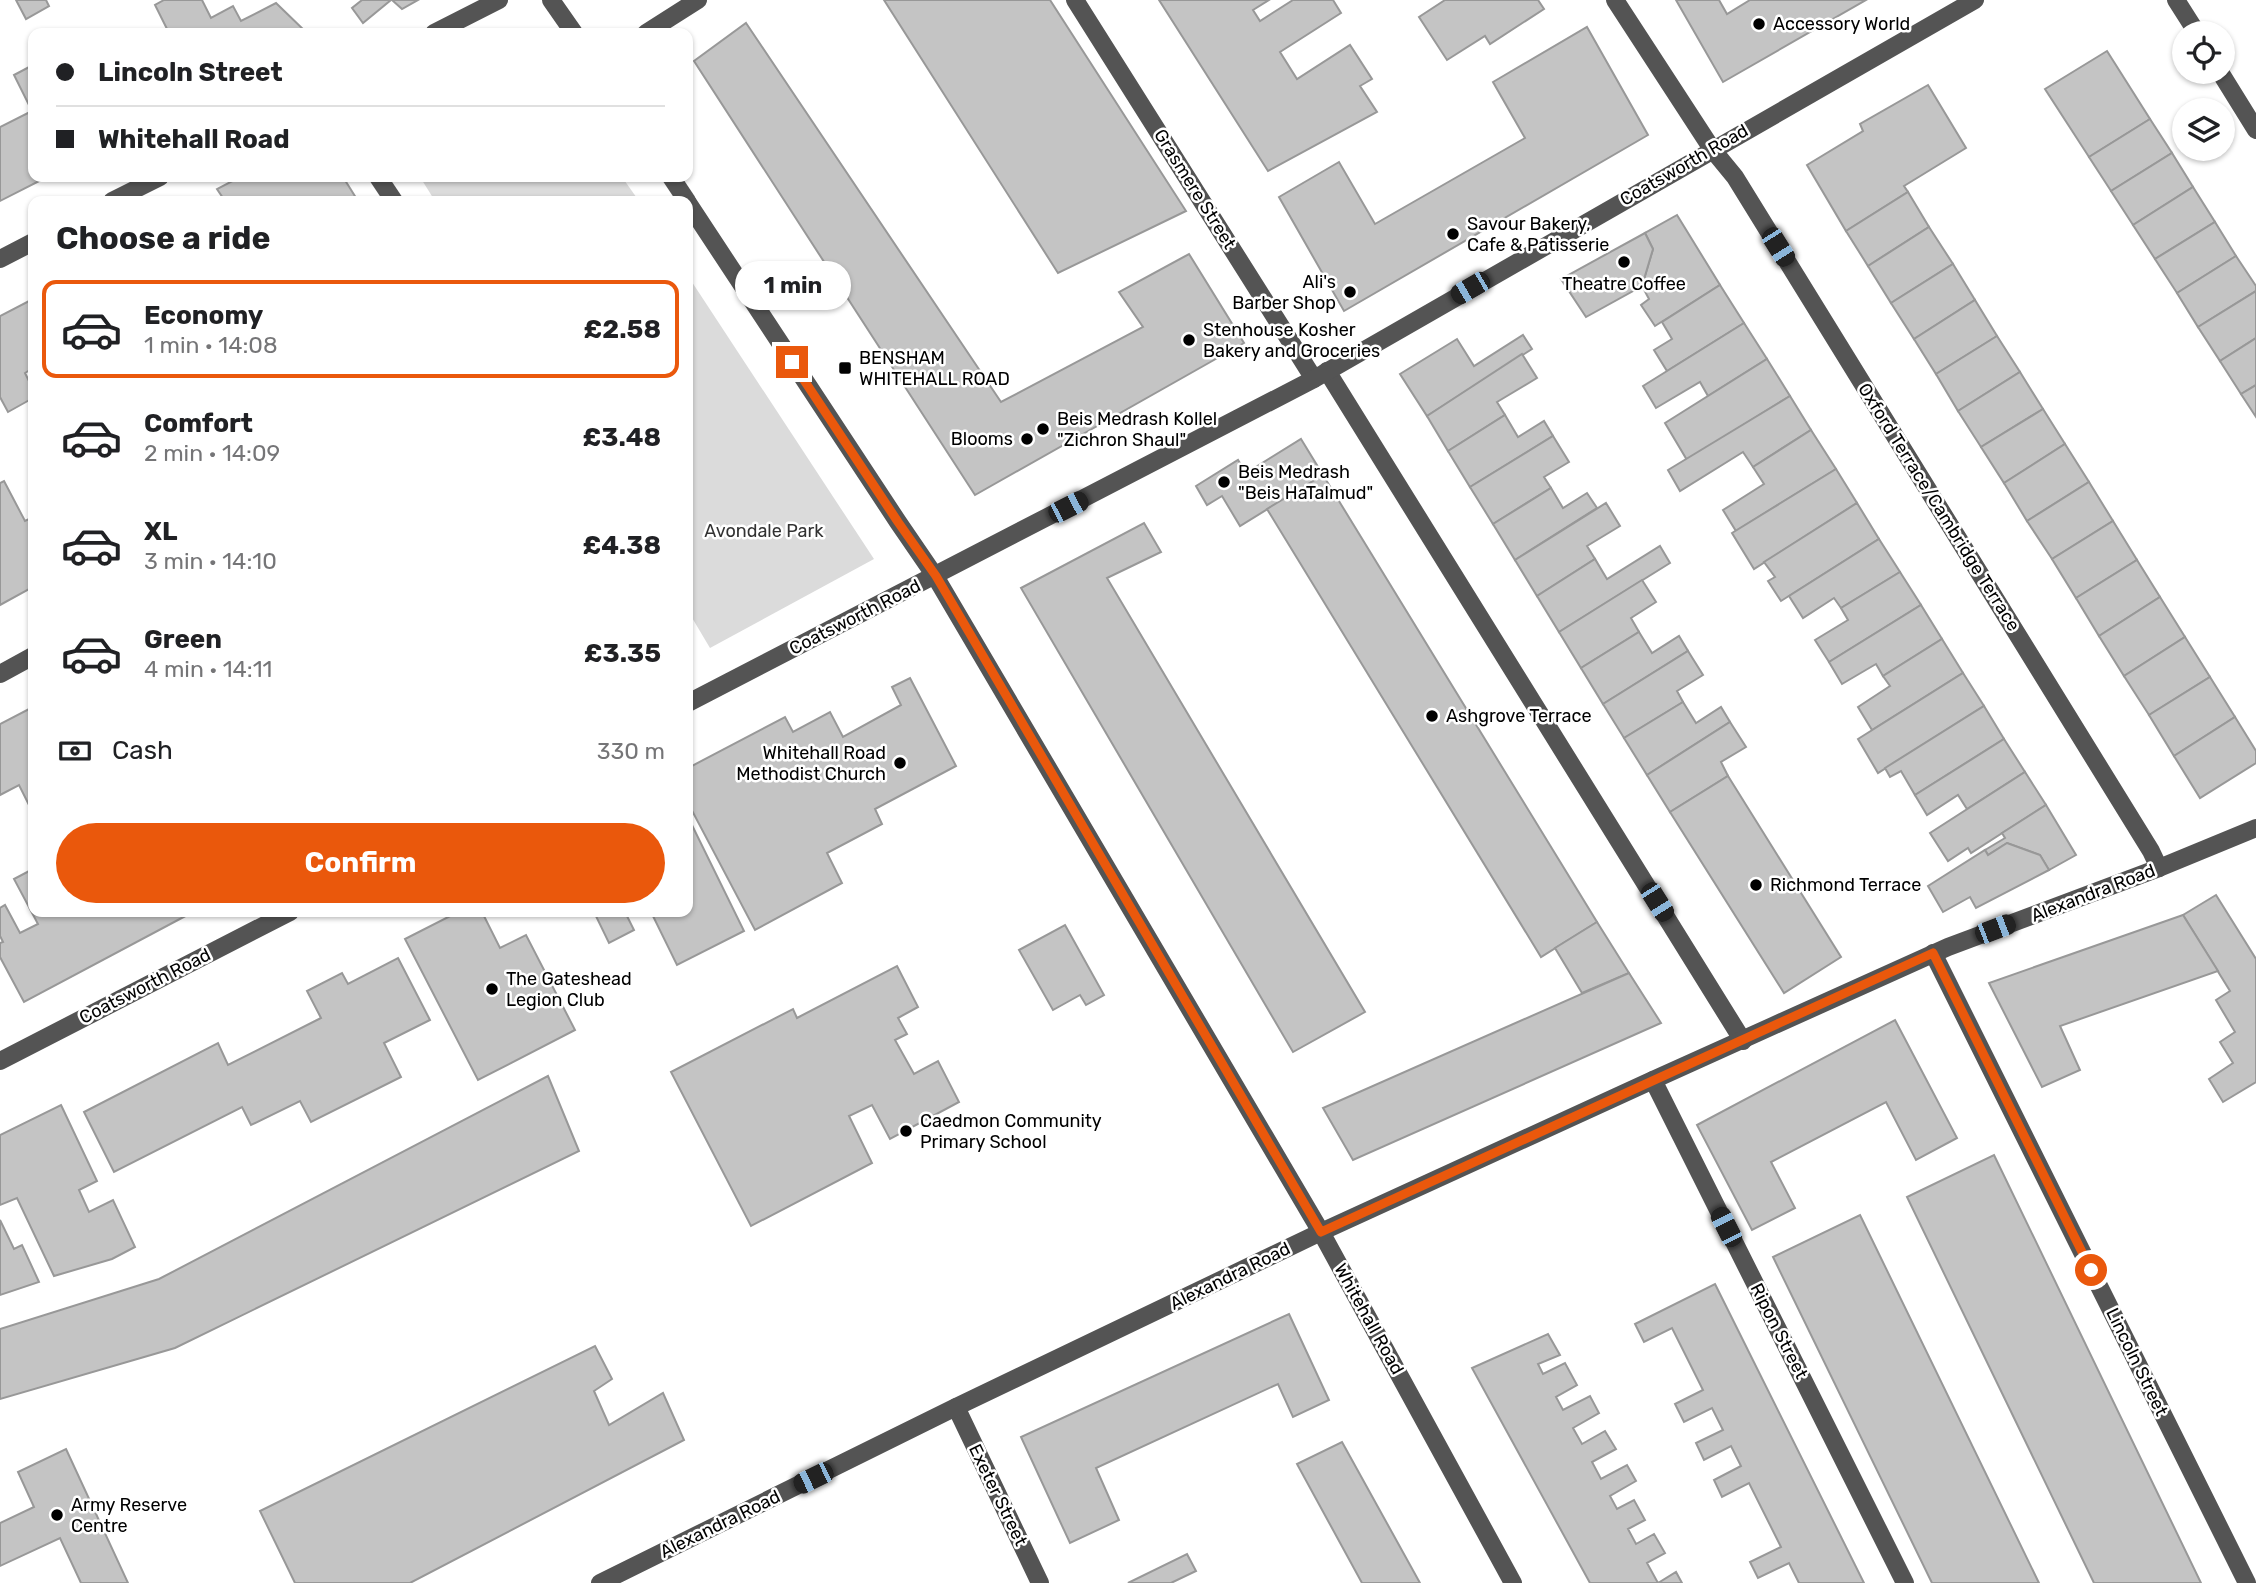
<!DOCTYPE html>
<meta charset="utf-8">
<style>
:root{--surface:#fff;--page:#f2f2f2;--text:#202124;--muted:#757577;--line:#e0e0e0;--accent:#ea580c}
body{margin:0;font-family:Rubik,sans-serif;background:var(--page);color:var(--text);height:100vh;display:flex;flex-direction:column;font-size:26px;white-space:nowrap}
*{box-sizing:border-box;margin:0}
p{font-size:23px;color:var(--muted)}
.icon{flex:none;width:38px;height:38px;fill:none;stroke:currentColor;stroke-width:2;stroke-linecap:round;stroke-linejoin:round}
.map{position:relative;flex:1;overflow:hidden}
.sheet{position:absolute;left:28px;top:196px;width:665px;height:721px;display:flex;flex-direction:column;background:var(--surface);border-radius:14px;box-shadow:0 2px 5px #0004}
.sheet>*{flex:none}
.top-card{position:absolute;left:28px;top:28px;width:665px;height:154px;border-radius:14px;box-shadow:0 2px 5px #0004;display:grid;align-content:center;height:154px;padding:0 28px;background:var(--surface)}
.fabs{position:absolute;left:2172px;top:21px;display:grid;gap:14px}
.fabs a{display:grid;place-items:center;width:63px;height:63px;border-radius:50%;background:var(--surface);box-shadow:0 2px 5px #0004;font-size:35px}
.end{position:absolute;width:32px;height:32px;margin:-16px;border:9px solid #ea580c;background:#fff;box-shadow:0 0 0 4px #fff}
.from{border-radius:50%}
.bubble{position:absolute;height:49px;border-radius:24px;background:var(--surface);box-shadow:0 2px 5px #0004;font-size:23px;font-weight:700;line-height:49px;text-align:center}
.car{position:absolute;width:21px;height:42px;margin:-21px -10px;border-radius:9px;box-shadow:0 0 5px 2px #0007;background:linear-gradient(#222 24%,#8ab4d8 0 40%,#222 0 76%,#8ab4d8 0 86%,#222 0)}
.top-card b{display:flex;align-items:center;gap:24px;height:66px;font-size:26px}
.top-card b+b{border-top:2px solid var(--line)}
.top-card i{width:18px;height:18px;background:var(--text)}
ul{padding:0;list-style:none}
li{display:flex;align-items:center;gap:21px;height:98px;margin:0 14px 10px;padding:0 14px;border:4px solid transparent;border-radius:14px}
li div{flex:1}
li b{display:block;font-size:26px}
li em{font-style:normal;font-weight:700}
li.active{border-color:var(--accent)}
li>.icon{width:63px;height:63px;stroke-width:1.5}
h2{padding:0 28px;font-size:32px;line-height:84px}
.pay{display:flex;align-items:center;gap:18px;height:77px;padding:0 28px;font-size:26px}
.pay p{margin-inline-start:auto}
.cta{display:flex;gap:14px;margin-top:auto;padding:14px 28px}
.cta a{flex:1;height:80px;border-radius:42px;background:var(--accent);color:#fff;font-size:28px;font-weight:700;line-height:80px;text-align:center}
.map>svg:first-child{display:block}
.green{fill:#dbdbdb}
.building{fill:#c4c4c4;stroke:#989898;stroke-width:2}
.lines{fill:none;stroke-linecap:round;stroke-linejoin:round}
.minor{stroke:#545454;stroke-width:18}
.route{stroke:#ea580c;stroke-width:9}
.poi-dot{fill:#000;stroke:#fff;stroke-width:2.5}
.labels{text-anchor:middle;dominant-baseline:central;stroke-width:5;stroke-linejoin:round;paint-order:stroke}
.poi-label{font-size:18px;fill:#000;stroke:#fff;text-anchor:start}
.street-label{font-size:18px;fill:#000;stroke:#fff}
.park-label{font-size:18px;fill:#323232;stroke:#fff}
</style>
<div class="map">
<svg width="2256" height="1583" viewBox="0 0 2256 1583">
<rect width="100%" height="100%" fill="#fff"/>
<!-- green -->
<g class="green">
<path d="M420,177H622L639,201H435Z"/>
<path d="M688,276L874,559L710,648L688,611Z"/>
</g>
<!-- building -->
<g class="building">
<path d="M16,0H46L49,6L26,19Z"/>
<path d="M164,0H202L211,18L233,6L241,21L276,3L307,33H169L155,5Z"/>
<path d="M362,0H391L363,23L352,8Z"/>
<path d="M392,0H418L402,9Z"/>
<path d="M884,0H1050L1186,211L1058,273Z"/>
<path d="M1159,0H1269L1253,10L1260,21L1293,0H1333L1341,13L1280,52L1297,79L1350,45L1372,79L1360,86L1377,112L1268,171Z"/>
<path d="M1445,0H1538L1544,9L1490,44L1485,36L1447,60L1419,17Z"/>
<path d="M1676,0H1719L1727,14L1750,0H1866L1723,82Z"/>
<path d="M746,23L1001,402L1143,327L1119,292L1189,254L1244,343L975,495L694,61Z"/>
<path d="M1587,27L1648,135L1344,311L1279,197L1339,162L1375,224L1525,138L1493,82Z"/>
<path d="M2107,51L2150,119L2089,157L2045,89Z"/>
<path d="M33,65V177H47L0,201V127L32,111L14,75Z"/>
<path d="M1928,85L1966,148L1904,186L1908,192L1846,231L1807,165L1863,131L1860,124Z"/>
<path d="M2150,119L2172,153L2111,191L2089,157Z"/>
<path d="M2172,153L2193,187L2133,225L2111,191Z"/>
<path d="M240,177H343L358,201H225L217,189Z"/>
<path d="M2193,187L2215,222L2155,259L2133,225Z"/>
<path d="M1908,192L1929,227L1868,266L1846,231Z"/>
<path d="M1677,215L1720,285L1655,326L1641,305L1649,299L1642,286L1653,249L1645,233Z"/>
<path d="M2215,222L2236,256L2177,293L2155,259Z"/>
<path d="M1929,227L1953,264L1891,303L1868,266Z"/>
<path d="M1645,233L1653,249L1642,286L1586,317L1561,279Z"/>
<path d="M2236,256L2256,286V291L2198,327L2177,293Z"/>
<path d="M1953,264L1975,300L1914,339L1891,303Z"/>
<path d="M1720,285L1744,323L1667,371L1654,350L1672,339L1662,322Z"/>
<path d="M2256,291V338L2220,361L2198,327Z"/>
<path d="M33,299V368L25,373L33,389V398L8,412L0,397V316Z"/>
<path d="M1975,300L1997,336L1936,374L1914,339Z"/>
<path d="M1744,323L1767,359L1708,396L1700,382L1656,408L1643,386Z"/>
<path d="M1523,335L1532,349L1427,416L1400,374L1457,339L1474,366Z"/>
<path d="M1997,336L2020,372L1958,411L1936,374Z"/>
<path d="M2256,338V385L2241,394L2220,361Z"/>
<path d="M1522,354L1537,378L1497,402L1505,415L1448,451L1427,416Z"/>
<path d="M1767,359L1790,396L1687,460L1665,423Z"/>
<path d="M2020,372L2043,409L1981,447L1958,411Z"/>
<path d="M2256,385V417L2241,394Z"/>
<path d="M1790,396L1811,430L1753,467L1743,452L1680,491L1668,470Z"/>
<path d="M2043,409L2065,444L2004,483L1981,447Z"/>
<path d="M1505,415L1518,437L1544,421L1553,436L1470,487L1448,451Z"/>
<path d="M1811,430L1836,469L1736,531L1723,510L1764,484L1753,467Z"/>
<path d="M1553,436L1569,462L1544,477L1551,488L1493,524L1470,487Z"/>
<path d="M1301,439L1323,475L1240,526L1222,496L1207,505L1196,486L1238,460L1246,473Z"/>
<path d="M2065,444L2089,482L2027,521L2004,483Z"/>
<path d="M1836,469L1857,503L1754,569L1732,533Z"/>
<path d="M1323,475L1597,922L1541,957L1267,509Z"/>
<path d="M4,481L25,521L33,517V587L0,605V483Z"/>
<path d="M2089,482L2113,521L2052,559L2027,521Z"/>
<path d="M1551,488L1563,508L1587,493L1597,508L1515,560L1493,524Z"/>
<path d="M1606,503L1620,526L1587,546L1595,559L1537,596L1515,560Z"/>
<path d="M1857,503L1879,539L1781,601L1768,581L1775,577L1764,562Z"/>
<path d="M2113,521L2137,560L2076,598L2052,559Z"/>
<path d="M1144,523L1161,552L1107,578L1365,1012L1293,1052L1021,588Z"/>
<path d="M1879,539L1900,572L1841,608L1834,598L1803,618L1789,596Z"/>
<path d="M1660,546L1670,563L1559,632L1537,596L1595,559L1607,579Z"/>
<path d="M2137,560L2160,597L2099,636L2076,598Z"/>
<path d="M1900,572L1921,605L1829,662L1815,640L1848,620L1841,608Z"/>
<path d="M1642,580L1656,602L1631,618L1639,632L1581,668L1559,632Z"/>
<path d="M2160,597L2185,637L2124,676L2099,636Z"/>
<path d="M1921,605L1942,639L1883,676L1876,664L1842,684L1829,662Z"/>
<path d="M1639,632L1652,653L1679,636L1688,651L1603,704L1581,668Z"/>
<path d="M2185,637L2210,677L2149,715L2124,676Z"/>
<path d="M1942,639L1963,673L1872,730L1858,707L1890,686L1883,676Z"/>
<path d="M1688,651L1703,675L1677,691L1683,702L1624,738L1603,704Z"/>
<path d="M1963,673L1984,706L1878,773L1858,739Z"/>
<path d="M2210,677L2235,717L2174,756L2149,715Z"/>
<path d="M910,678L956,766L875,809L882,824L827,853L842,883L755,930L688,803V768L785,717L793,732L830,712L843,737L901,705L892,687Z"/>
<path d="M1683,702L1696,723L1721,707L1730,722L1647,775L1624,738Z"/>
<path d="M1984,706L2004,739L1915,795L1901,771L1890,777L1885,768Z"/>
<path d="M33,707V813L19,785L0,795V724Z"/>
<path d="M2235,717L2256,751V763L2200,798L2174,756Z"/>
<path d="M1730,722L1746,747L1721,762L1728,776L1670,812L1647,775Z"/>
<path d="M2004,739L2025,772L1967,809L1958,795L1927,815L1915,795Z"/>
<path d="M2025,772L2046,805L1971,853L1968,848L1948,861L1930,833Z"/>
<path d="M1728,776L1841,957L1784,993L1670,812Z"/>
<path d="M2046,805L2076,855L2049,870L2040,855L2007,843L1988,855L1985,850L2005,838L2002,833Z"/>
<path d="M688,817L744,931L677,965L651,912H688Z"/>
<path d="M2007,843L2040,855L2049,870L1976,908L1970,897L1943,912L1928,886L1985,850L1988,855Z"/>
<path d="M33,869V912H193L24,1002L0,957V943L3,942L0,936V908L5,905L20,933L38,924L14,879Z"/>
<path d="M2216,895L2256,959V1082L2223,1102L2209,1079L2233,1063L2220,1042L2235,1032L2216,1000L2230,991L2183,915Z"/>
<path d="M458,912H482L500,948L526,935L575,1030L478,1080L405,939Z"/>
<path d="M594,912H625L634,930L609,943Z"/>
<path d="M2183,915L2218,971L2060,1026L2080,1070L2042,1087L1989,983Z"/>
<path d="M1597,922L1629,973L1582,993L1555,948Z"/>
<path d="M1065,925L1104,995L1086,1005L1080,995L1053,1010L1019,950Z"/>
<path d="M398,958L430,1020L384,1043L401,1077L311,1122L300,1101L251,1125L242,1107L114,1172L84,1112L218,1043L228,1065L321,1018L307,991L342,973L348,984Z"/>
<path d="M897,966L918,1007L898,1018L907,1034L895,1040L914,1074L938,1061L959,1102L890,1139L872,1105L849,1116L872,1163L751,1226L671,1072L793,1009L797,1018Z"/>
<path d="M1629,973L1661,1023L1353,1160L1323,1108Z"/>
<path d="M1895,1020L1957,1138L1916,1160L1886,1102L1771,1162L1795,1208L1752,1230L1697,1125Z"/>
<path d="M548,1076L579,1151L175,1348L0,1399V1329L159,1279Z"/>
<path d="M61,1105L97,1181L79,1190L89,1212L113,1200L135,1247L112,1259L54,1276L17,1198L0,1205V1135Z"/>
<path d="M1994,1155L2201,1583H2094L1907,1197Z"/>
<path d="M1860,1215L2039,1583H1932L1773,1257Z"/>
<path d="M0,1220L14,1249L22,1245L39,1282L0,1295Z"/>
<path d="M1715,1284L1864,1583H1799L1789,1563L1758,1578L1750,1562L1781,1547L1749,1483L1722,1497L1714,1480L1741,1466L1731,1446L1704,1460L1696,1443L1723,1430L1712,1408L1684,1422L1675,1404L1703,1390L1672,1328L1644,1342L1635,1324Z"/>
<path d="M1289,1314L1329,1400L1293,1417L1278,1384L1096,1468L1119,1520L1070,1543L1021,1437Z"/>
<path d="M1548,1334L1560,1355L1538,1364L1543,1374L1565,1363L1577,1385L1556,1397L1563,1410L1590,1396L1599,1413L1573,1428L1582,1444L1605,1431L1616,1449L1592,1462L1601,1479L1627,1465L1636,1481L1610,1496L1617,1509L1634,1500L1645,1520L1628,1529L1636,1544L1654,1534L1665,1553L1647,1563L1658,1583L1676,1572L1682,1583H1590L1472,1368Z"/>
<path d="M595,1346L612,1379L594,1391L609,1425L663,1393L684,1440L410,1583H295L260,1511Z"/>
<path d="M1342,1442L1420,1583H1362L1297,1464Z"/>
<path d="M66,1449L128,1583H81L60,1538L0,1566V1523L34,1507L18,1472Z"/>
<path d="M1187,1554L1196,1571L1171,1583H1128Z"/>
</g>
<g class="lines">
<!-- minor -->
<g class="minor">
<path d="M551,0L574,33"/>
<path d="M1075,0L1314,379"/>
<path d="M1615,0L1712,149L1735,177L2151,851L2159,868"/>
<path d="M2176,0L2197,33"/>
<path d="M434,33L499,0"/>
<path d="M646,33L698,0"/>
<path d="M2220,72L2256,130"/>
<path d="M378,177L394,201"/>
<path d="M671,177L687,201"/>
<path d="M112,201L160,177"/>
<path d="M688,203L898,522L935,576L1321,1232L1513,1583"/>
<path d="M0,259L33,242"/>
<path d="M1327,371L1743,1041"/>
<path d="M0,674L33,656"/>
<path d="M688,703L1314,379L1975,0"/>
<path d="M1933,953L2247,1583"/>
<path d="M0,1061L290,912"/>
<path d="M1653,1080L1905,1583"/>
<path d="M956,1407L1040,1583"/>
<path d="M600,1583L956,1407L1321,1232L1653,1080L1948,947L2159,868L2256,828"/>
</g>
</g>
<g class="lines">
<!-- route -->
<path class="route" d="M792,362L898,522L936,576L1321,1232L1933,953L2091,1270"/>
</g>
<!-- markers -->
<g class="poi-dot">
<circle cx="1759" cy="24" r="7"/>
<circle cx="1453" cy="234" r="7"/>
<circle cx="1624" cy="262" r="7"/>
<circle cx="1350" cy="292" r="7"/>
<circle cx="1189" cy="340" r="7"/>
<rect x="838" y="361" width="14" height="14" rx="3.5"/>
<circle cx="1043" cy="429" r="7"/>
<circle cx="1027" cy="439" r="7"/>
<circle cx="1224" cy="482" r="7"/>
<circle cx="1432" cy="716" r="7"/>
<circle cx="900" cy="763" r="7"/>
<circle cx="1756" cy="885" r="7"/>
<circle cx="492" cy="989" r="7"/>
<circle cx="906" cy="1131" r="7"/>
<circle cx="57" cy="1515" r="7"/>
</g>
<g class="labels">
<!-- poi labels -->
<g class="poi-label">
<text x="1773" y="24">Accessory World</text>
<text x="1467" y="224">Savour Bakery,<tspan x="1467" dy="21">Cafe &amp; Patisserie</tspan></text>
<text x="1336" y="282" text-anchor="end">Ali's<tspan x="1336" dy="21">Barber Shop</tspan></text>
<text x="1624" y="284" text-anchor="middle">Theatre Coffee</text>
<text x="1203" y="330">Stenhouse Kosher<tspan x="1203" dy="21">Bakery and Groceries</tspan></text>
<text x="859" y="358">BENSHAM<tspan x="859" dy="21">WHITEHALL ROAD</tspan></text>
<text x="1057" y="419">Beis Medrash Kollel<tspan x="1057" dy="21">"Zichron Shaul"</tspan></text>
<text x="1013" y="439" text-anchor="end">Blooms</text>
<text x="1238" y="472">Beis Medrash<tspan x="1238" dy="21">"Beis HaTalmud"</tspan></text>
<text x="1446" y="716">Ashgrove Terrace</text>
<text x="886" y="753" text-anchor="end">Whitehall Road<tspan x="886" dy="21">Methodist Church</tspan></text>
<text x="1770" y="885">Richmond Terrace</text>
<text x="506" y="979">The Gateshead<tspan x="506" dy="21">Legion Club</tspan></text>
<text x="920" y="1121">Caedmon Community<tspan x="920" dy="21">Primary School</tspan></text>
<text x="71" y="1505">Army Reserve<tspan x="71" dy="21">Centre</tspan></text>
</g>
<!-- street labels -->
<g class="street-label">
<text transform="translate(1684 165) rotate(-30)">Coatsworth Road</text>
<text transform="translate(1195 189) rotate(58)">Grasmere Street</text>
<text transform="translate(1939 507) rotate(58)">Oxford Terrace/Cambridge Terrace</text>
<text transform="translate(855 617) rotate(-27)">Coatsworth Road</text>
<text transform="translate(2093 893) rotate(-21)">Alexandra Road</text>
<text transform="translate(145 986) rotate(-27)">Coatsworth Road</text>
<text transform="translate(1230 1276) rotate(-26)">Alexandra Road</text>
<text transform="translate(1369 1319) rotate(61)">Whitehall Road</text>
<text transform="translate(1779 1331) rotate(63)">Ripon Street</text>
<text transform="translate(2137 1362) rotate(64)">Lincoln Street</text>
<text transform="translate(998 1495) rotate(64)">Exeter Street</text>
<text transform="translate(720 1524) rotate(-26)">Alexandra Road</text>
</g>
<!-- park labels -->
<g class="park-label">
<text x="764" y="531">Avondale Park</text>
</g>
</g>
</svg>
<div class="fabs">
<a><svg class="icon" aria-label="locate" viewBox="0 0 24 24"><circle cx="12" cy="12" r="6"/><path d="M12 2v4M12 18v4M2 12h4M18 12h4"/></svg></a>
<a><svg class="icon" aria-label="layers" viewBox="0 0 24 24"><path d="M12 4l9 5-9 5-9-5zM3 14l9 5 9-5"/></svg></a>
</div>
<i class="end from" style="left:2091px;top:1270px"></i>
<i class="end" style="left:792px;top:362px"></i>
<div class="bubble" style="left:735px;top:261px;width:116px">1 min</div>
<i class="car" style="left:1778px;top:247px;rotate:148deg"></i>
<i class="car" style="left:1470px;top:288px;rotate:240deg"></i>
<i class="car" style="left:1068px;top:507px;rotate:63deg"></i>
<i class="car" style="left:1657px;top:902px;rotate:148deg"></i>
<i class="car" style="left:1995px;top:929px;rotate:69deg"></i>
<i class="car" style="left:1726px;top:1227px;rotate:333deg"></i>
<i class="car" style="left:813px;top:1478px;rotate:244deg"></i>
<div class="top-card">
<b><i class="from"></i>Lincoln Street</b>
<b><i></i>Whitehall Road</b>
</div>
<section class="sheet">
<h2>Choose a ride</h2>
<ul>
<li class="active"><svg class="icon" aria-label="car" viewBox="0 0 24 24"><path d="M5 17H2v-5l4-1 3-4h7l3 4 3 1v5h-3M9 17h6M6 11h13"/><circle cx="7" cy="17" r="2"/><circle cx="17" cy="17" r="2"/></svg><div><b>Economy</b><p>1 min · 14:08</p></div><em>£2.58</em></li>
<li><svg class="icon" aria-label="car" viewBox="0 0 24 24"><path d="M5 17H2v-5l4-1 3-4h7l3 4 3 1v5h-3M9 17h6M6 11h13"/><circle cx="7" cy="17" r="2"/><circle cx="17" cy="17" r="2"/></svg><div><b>Comfort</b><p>2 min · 14:09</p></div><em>£3.48</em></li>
<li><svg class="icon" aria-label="car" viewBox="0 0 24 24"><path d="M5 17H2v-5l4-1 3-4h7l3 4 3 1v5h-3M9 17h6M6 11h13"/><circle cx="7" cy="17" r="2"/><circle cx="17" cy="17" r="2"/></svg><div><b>XL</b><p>3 min · 14:10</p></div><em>£4.38</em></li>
<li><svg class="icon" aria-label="car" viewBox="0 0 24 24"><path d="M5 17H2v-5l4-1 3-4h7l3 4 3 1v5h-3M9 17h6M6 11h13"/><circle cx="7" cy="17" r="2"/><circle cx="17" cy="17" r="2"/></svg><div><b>Green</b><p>4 min · 14:11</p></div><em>£3.35</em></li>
</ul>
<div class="pay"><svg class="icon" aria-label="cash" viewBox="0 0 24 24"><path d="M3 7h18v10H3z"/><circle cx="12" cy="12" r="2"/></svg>Cash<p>330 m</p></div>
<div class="cta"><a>Confirm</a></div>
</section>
</div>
